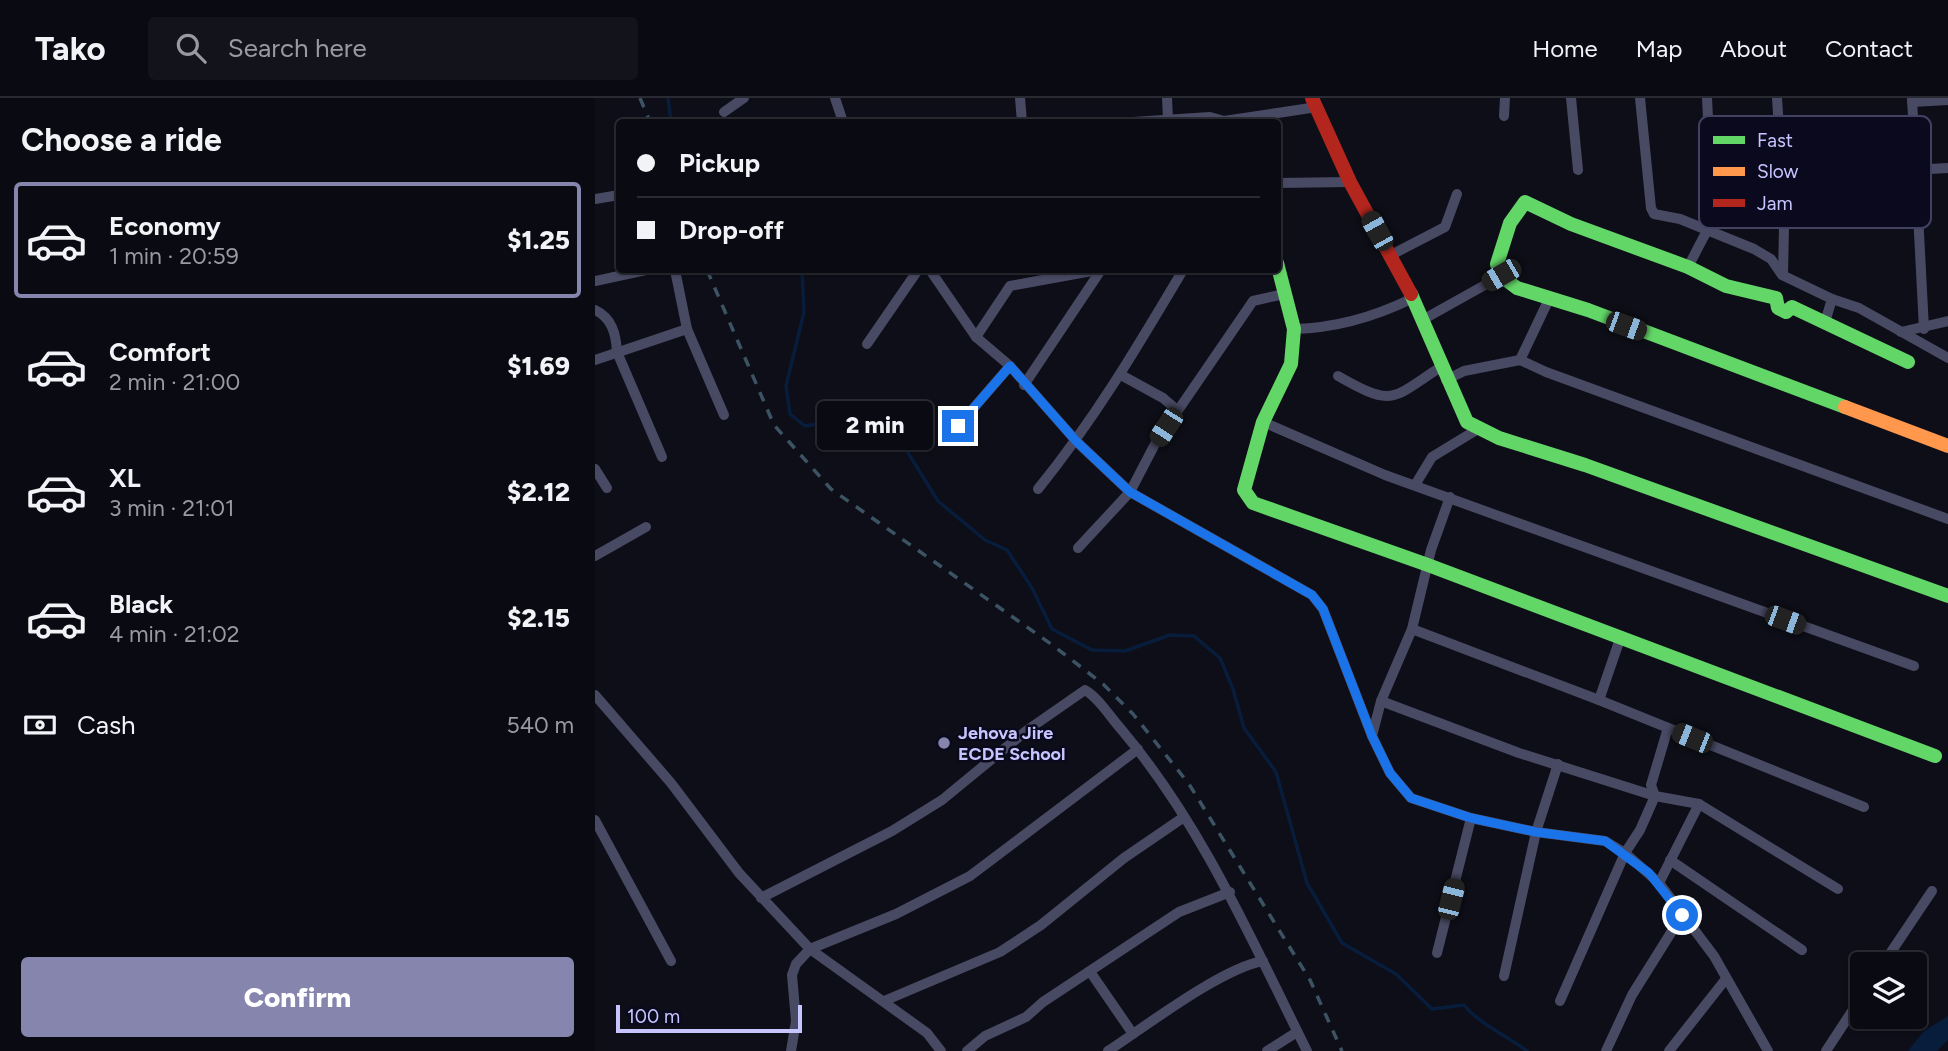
<!DOCTYPE html>
<meta charset="utf-8">
<style>
:root{--surface:#0a0a12;--page:#13131b;--text:#f1f3f6;--muted:#999a9f;--line:#2a2b32;--accent:#8685ae}
body{margin:0;font-family:Figtree,sans-serif;background:var(--page);color:var(--text);height:100vh;display:flex;flex-direction:column;font-size:26px;white-space:nowrap}
*{box-sizing:border-box;margin:0}
p{font-size:23px;color:var(--muted)}
.icon{flex:none;width:38px;height:38px;fill:none;stroke:currentColor;stroke-width:2;stroke-linecap:round;stroke-linejoin:round}
.map{position:relative;flex:1;overflow:hidden}
.details{display:flex;flex-direction:column;background:var(--surface);width:595px}
.details>*{flex:none}
.banner{position:absolute;left:21px;top:21px;width:665px;height:154px;border-radius:7px;box-shadow:0 2px 5px #0004,0 0 0 2px var(--line);display:grid;align-content:center;height:154px;padding:0 21px;background:var(--surface)}
.controls{position:absolute;left:1255px;top:854px;display:grid;gap:14px}
.controls a{display:grid;place-items:center;width:77px;height:77px;border-radius:7px;background:var(--surface);box-shadow:0 2px 5px #0004,0 0 0 2px var(--line);font-size:35px}
.scale{position:absolute;left:21px;bottom:18px;width:186px;box-sizing:border-box;padding-left:7px;border:4px solid #c7c5ff;border-top:0;font-size:19px;line-height:24px;white-space:nowrap;color:#c7c5ff;-webkit-text-stroke:5px #0b091d;paint-order:stroke}
.end{position:absolute;width:32px;height:32px;margin:-16px;border:9px solid #1a73e8;background:#fff;box-shadow:0 0 0 4px #fff}
.from{border-radius:50%}
.bubble{position:absolute;height:49px;border-radius:7px;background:var(--surface);box-shadow:0 2px 5px #0004,0 0 0 2px var(--line);font-size:23px;font-weight:800;line-height:49px;text-align:center}
.car{position:absolute;width:21px;height:42px;margin:-21px -10px;border-radius:9px;box-shadow:0 0 5px 2px #0007;background:linear-gradient(#222 24%,#8ab4d8 0 40%,#222 0 76%,#8ab4d8 0 86%,#222 0)}
.banner b{display:flex;align-items:center;gap:24px;height:66px;font-size:26px}
.banner b+b{border-top:2px solid var(--line)}
.banner i{width:18px;height:18px;background:var(--text)}
ul{padding:0;list-style:none}
li{display:flex;align-items:center;gap:21px;height:116px;margin:0 14px 10px;padding:0 7px;border:4px solid transparent;border-radius:7px}
li div{flex:1}
li b{display:block;font-size:26px}
li em{font-style:normal;font-weight:800}
li.selected{border-color:var(--accent)}
li>.icon{width:63px;height:63px;stroke-width:1.5}
h2{padding:0 21px;font-size:32px;line-height:84px}
.pay{display:flex;align-items:center;gap:18px;height:77px;padding:0 21px;font-size:26px}
.pay p{margin-inline-start:auto}
.button{display:flex;gap:14px;margin-top:auto;padding:14px 21px}
.button a{flex:1;height:80px;border-radius:7px;background:var(--accent);color:#fff;font-size:28px;font-weight:800;line-height:80px;text-align:center}
header{display:flex;align-items:center;gap:42px;box-sizing:border-box;height:98px;padding:0 35px;background:var(--surface);border-bottom:2px solid var(--line)}
header strong{font-size:33px}
nav{display:flex;gap:38px;margin-inline-start:auto;font-size:24px}
.search{width:490px;height:63px;background:var(--page);display:flex;align-items:center;gap:18px;box-sizing:border-box;padding:0 24px;border-radius:7px;color:var(--muted);font-size:26px}
main{display:flex;flex:1;min-height:0}
.map>svg:first-child{display:block}
.water{fill:#071d3b}
.lines{fill:none;stroke-linecap:round;stroke-linejoin:round}
.stream{stroke:#071d3b;stroke-width:3.5}
.street{stroke:#484963;stroke-width:10}
.fast{stroke:#63d668;stroke-width:14}
.slow{stroke:#ff974d;stroke-width:14}
.jam{stroke:#b3261e;stroke-width:14}
.rail{stroke:#3b5362;stroke-width:3.5;stroke-dasharray:10 9;stroke-linecap:butt}
.route{stroke:#1a73e8;stroke-width:9}
.poi-dot{fill:#8685ae;stroke:#0b091d;stroke-width:2.5}
.labels{text-anchor:middle;dominant-baseline:central;stroke-width:5;stroke-linejoin:round;paint-order:stroke}
.poi-label{font-size:18px;font-weight:bold;fill:#c7c5ff;stroke:#0b091d;text-anchor:start}
.key{fill:#0b091d;stroke:#434161;stroke-width:2}
.key-label{font-size:19px;fill:#c7c5ff}
</style>
<header>
<strong>Tako</strong>
<div class="search"><svg class="icon" aria-label="search" viewBox="0 0 24 24"><circle cx="10" cy="10" r="6"/><path d="M15 15l6 6"/></svg>Search here</div>
<nav><a>Home</a><a>Map</a><a>About</a><a>Contact</a></nav>
</header>
<main>
<section class="details">
<h2>Choose a ride</h2>
<ul>
<li class="selected"><svg class="icon" aria-label="car" viewBox="0 0 24 24"><path d="M5 17H2v-5l4-1 3-4h7l3 4 3 1v5h-3M9 17h6M6 11h13"/><circle cx="7" cy="17" r="2"/><circle cx="17" cy="17" r="2"/></svg><div><b>Economy</b><p>1 min · 20:59</p></div><em>$1.25</em></li>
<li><svg class="icon" aria-label="car" viewBox="0 0 24 24"><path d="M5 17H2v-5l4-1 3-4h7l3 4 3 1v5h-3M9 17h6M6 11h13"/><circle cx="7" cy="17" r="2"/><circle cx="17" cy="17" r="2"/></svg><div><b>Comfort</b><p>2 min · 21:00</p></div><em>$1.69</em></li>
<li><svg class="icon" aria-label="car" viewBox="0 0 24 24"><path d="M5 17H2v-5l4-1 3-4h7l3 4 3 1v5h-3M9 17h6M6 11h13"/><circle cx="7" cy="17" r="2"/><circle cx="17" cy="17" r="2"/></svg><div><b>XL</b><p>3 min · 21:01</p></div><em>$2.12</em></li>
<li><svg class="icon" aria-label="car" viewBox="0 0 24 24"><path d="M5 17H2v-5l4-1 3-4h7l3 4 3 1v5h-3M9 17h6M6 11h13"/><circle cx="7" cy="17" r="2"/><circle cx="17" cy="17" r="2"/></svg><div><b>Black</b><p>4 min · 21:02</p></div><em>$2.15</em></li>
</ul>
<div class="pay"><svg class="icon" aria-label="cash" viewBox="0 0 24 24"><path d="M3 7h18v10H3z"/><circle cx="12" cy="12" r="2"/></svg>Cash<p>540 m</p></div>
<div class="button"><a>Confirm</a></div>
</section>
<div class="map">
<svg width="1353" height="953" viewBox="0 0 1353 953">
<rect width="100%" height="100%" fill="#0e0e18"/>
<!-- water -->
<path class="water" d="M1353,918V942L1342,953H1313L1329,933Z"/>
<g class="lines">
<!-- stream -->
<g class="stream">
<path d="M73,0L76,24"/>
<path d="M207,172L209,214L191,288L195,316L210,328L272,318L300,334L343,403L390,442L412,452L437,490L457,531L497,552L530,553L575,537L599,538L625,560L638,591L649,630L681,674L712,785L747,845L801,876L837,911L869,907C882,924 913,939 932,953"/>
</g>
<!-- street -->
<g class="street">
<path d="M240,0L248,24"/>
<path d="M425,0L427,24"/>
<path d="M572,0L573,21"/>
<path d="M976,0L983,72"/>
<path d="M1045,0L1056,110L1059,116L1085,121L1159,151L1176,161L1187,177L1237,201L1264,210L1353,260"/>
<path d="M1182,0L1187,78L1190,81L1188,177"/>
<path d="M1317,0L1329,231"/>
<path d="M1317,4L1353,2"/>
<path d="M129,14L149,0"/>
<path d="M909,18L910,0"/>
<path d="M538,24L615,19L629,23L722,9"/>
<path d="M682,85L755,84"/>
<path d="M1189,85L1225,77L1353,70"/>
<path d="M0,101L24,97"/>
<path d="M796,157L850,129L862,96"/>
<path d="M1093,169L1118,121L1112,0"/>
<path d="M80,172L92,231L129,317"/>
<path d="M335,172L381,239L415,268L482,344L535,394L717,497L728,511L777,638"/>
<path d="M0,183L51,172"/>
<path d="M0,212C17,220 21,236 22,254L67,359"/>
<path d="M829,221L906,178"/>
<path d="M1230,224L1237,201"/>
<path d="M699,231C740,230 779,219 816,201"/>
<path d="M1306,234L1353,223"/>
<path d="M381,239L415,188L502,172"/>
<path d="M272,246L323,172"/>
<path d="M0,262L92,231"/>
<path d="M925,262L954,201"/>
<path d="M526,277L568,300L582,312"/>
<path d="M743,278C801,311 796,300 849,267"/>
<path d="M851,282L869,273L925,262L951,274L1353,421"/>
<path d="M429,287L506,172"/>
<path d="M668,324L790,377L1319,568"/>
<path d="M363,328L415,268"/>
<path d="M0,371L12,390"/>
<path d="M820,387L837,359L883,331"/>
<path d="M443,391C499,322 543,248 588,172"/>
<path d="M855,399L836,452L817,531L786,603L777,638L795,675L816,700L876,720L941,734L1010,743L1030,755L1064,785L1119,858L1173,953"/>
<path d="M483,450L535,394L560,346L658,203L689,196"/>
<path d="M0,458L51,429"/>
<path d="M817,531L1004,602L1269,709"/>
<path d="M0,597L76,685L144,775L215,851L332,935L346,953"/>
<path d="M1004,602L1026,538"/>
<path d="M786,603L924,655L1060,698L1104,706L1243,791"/>
<path d="M0,722L76,863"/>
<path d="M1075,762L1207,852"/>
<path d="M1064,785L1104,706"/>
<path d="M166,800L297,733L347,702L431,633L490,592C504,600 515,619 526,631C607,727 656,841 712,953"/>
<path d="M842,855L876,720"/>
<path d="M1288,866L1337,793"/>
<path d="M496,875L538,936"/>
<path d="M909,878L941,734L963,666"/>
<path d="M289,903L405,854L446,827L529,760L589,719"/>
<path d="M965,903L1030,755L1045,732L1060,698L1056,687L1073,630"/>
<path d="M196,953L201,923L197,877L201,866L215,851L301,816L375,778L543,651"/>
<path d="M372,953L390,938L431,919L448,904L584,814L635,794"/>
<path d="M513,953C551,928 627,870 668,863"/>
<path d="M672,953L702,934"/>
<path d="M1011,953L1037,897L1087,817"/>
<path d="M1074,953L1130,882"/>
<path d="M1231,953L1267,898"/>
</g>
<!-- fast -->
<g class="fast">
<path d="M682,165L699,231L696,266L668,324L649,392L658,405L833,467L1340,658"/>
<path d="M816,196L872,324L904,340L990,367L1353,498"/>
<path d="M1250,309L993,212L922,190L906,178L908,173L902,166L915,125L930,104L976,126L1093,169L1131,188L1181,200L1183,210L1191,214L1197,209L1313,264"/>
</g>
<!-- slow -->
<path class="slow" d="M1250,309L1353,348"/>
<!-- jam -->
<path class="jam" d="M717,0L755,84L816,196"/>
<!-- rail -->
<g class="rail">
<path d="M45,0L55,24"/>
<path d="M112,172L179,327L236,391L456,546L508,586L538,616L594,686L684,832L715,882L747,953"/>
</g>
</g>
<g class="lines">
<!-- route -->
<path class="route" d="M363,328L415,268L482,344L535,394L717,497L728,511L777,638L795,675L816,700L876,720L941,734L1010,743L1054,775L1087,817"/>
</g>
<!-- markers -->
<circle class="poi-dot" cx="349" cy="645" r="7"/>
<g class="labels">
<!-- poi labels -->
<g class="poi-label">
<text x="363" y="635">Jehova Jire<tspan x="363" dy="21">ECDE School</tspan></text>
</g>
</g>
<!-- legend -->
<rect x="1104" y="18" width="232" height="112" rx="10" class="key"/>
<rect x="1118" y="38" width="32" height="8" fill="#63d668"/>
<rect x="1118" y="69" width="32" height="9" fill="#ff974d"/>
<rect x="1118" y="101" width="32" height="8" fill="#b3261e"/>
<g class="key-label">
<text x="1162" y="49">Fast</text>
<text x="1162" y="80">Slow</text>
<text x="1162" y="112">Jam</text>
</g>
</svg>
<div class="controls">
<a><svg class="icon" aria-label="layers" viewBox="0 0 24 24"><path d="M12 4l9 5-9 5-9-5zM3 14l9 5 9-5"/></svg></a>
</div>
<div class="scale">100 m</div>
<i class="end from" style="left:1087px;top:817px"></i>
<i class="end" style="left:363px;top:328px"></i>
<div class="bubble" style="left:222px;top:303px;width:116px">2 min</div>
<i class="car" style="left:782px;top:133px;rotate:331deg"></i>
<i class="car" style="left:906px;top:177px;rotate:240deg"></i>
<i class="car" style="left:1031px;top:228px;rotate:110deg"></i>
<i class="car" style="left:571px;top:329px;rotate:213deg"></i>
<i class="car" style="left:1190px;top:522px;rotate:110deg"></i>
<i class="car" style="left:1097px;top:640px;rotate:292deg"></i>
<i class="car" style="left:856px;top:801px;rotate:14deg"></i>
<div class="banner">
<b><i class="from"></i>Pickup</b>
<b><i></i>Drop-off</b>
</div>
</div>
</main>
